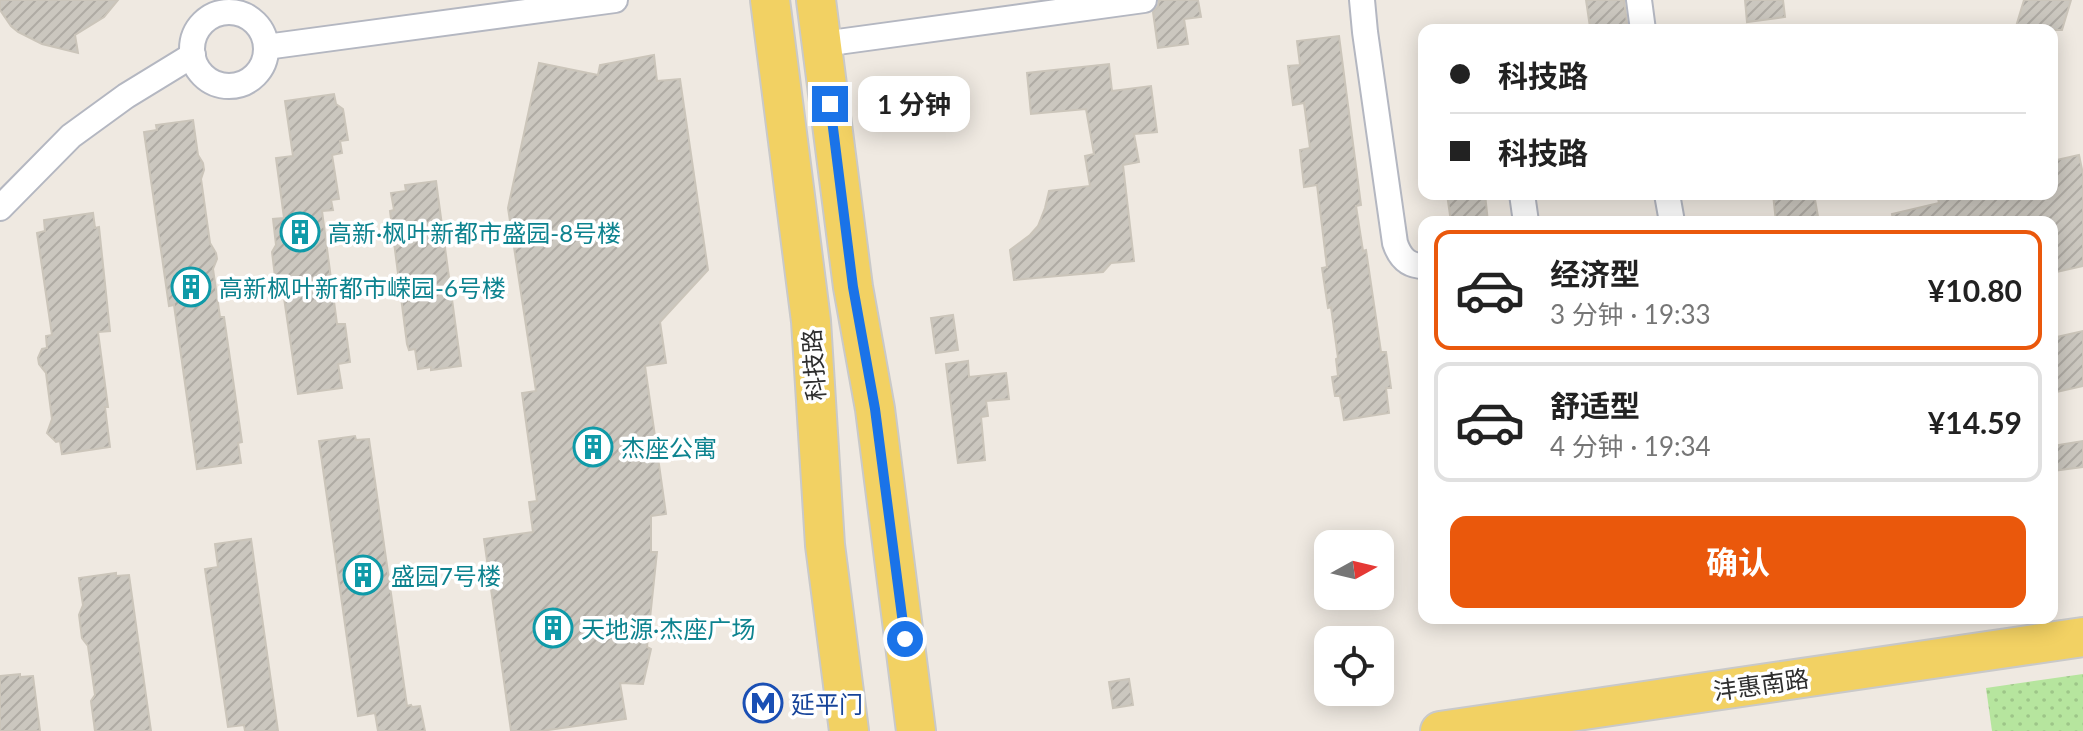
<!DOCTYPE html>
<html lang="zh">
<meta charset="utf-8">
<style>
:root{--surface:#fff;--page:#f6f6f6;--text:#222;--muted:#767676;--line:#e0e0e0;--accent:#ea580c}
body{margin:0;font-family:Lato,"Noto Sans SC",sans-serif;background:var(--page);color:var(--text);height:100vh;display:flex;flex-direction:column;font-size:30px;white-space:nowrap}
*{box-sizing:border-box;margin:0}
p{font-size:26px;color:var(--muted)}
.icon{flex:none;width:44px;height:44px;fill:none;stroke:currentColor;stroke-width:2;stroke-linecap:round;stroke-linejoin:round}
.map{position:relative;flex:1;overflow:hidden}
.details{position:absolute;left:1418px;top:216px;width:640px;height:408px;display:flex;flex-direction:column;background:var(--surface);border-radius:16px;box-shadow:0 4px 20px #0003}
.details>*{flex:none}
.hud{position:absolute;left:1418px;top:24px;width:640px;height:176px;border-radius:16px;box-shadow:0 4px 20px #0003;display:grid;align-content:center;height:176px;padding:0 32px;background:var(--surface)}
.needle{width:52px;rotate:82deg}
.tools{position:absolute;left:1314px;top:530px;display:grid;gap:16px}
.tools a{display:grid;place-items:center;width:80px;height:80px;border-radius:16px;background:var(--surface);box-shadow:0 4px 20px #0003;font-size:40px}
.end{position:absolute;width:36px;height:36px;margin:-18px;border:10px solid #1a73e8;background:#fff;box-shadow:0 0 0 4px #fff}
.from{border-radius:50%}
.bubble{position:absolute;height:56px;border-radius:16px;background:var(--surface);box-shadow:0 4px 20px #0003;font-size:26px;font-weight:700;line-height:56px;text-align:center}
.hud b{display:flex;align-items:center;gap:28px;height:76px;font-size:30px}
.hud b+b{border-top:2px solid var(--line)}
.hud i{width:20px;height:20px;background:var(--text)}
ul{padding:14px 0 0;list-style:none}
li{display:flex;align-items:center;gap:24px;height:120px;margin:0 16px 12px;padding:0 16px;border:4px solid var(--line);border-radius:16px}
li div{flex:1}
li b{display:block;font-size:30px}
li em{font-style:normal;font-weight:700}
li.selected{border-color:var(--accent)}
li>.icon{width:72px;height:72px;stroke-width:1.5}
.action{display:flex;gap:16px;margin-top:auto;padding:16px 32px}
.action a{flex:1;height:92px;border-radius:16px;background:var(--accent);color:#fff;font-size:32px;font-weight:700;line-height:92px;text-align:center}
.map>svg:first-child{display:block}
.park{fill:url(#park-dots)}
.building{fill:url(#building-hatch);stroke:#cbc5ba;stroke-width:2}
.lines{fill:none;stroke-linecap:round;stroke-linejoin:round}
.minor-casing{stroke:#b4b7c1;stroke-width:28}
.primary-casing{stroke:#c9c9c9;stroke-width:42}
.minor{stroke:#fff;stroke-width:24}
.primary{stroke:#f2d163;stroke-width:38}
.route{stroke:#1a73e8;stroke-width:10}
.labels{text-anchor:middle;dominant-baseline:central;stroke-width:7;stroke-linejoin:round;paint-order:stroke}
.culture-label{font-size:24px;fill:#0d838f;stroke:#fff;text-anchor:start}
.street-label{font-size:24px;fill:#2e2e2e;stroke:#fff}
.transit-label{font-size:24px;fill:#164399;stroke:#fff;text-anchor:start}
</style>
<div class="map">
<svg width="2083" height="731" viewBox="0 0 2083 731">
<defs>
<pattern id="park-dots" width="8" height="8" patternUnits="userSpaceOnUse" patternTransform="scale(2)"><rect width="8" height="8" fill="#b6e59e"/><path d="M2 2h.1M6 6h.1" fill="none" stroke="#9dc588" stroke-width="1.8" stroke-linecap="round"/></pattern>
<pattern id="building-hatch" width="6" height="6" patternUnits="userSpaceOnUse" patternTransform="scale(2)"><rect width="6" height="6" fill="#cbc7bf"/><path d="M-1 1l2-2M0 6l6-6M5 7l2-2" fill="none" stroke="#afaba4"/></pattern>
</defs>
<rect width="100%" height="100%" fill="#efe9e1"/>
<!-- park -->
<path class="park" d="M2083,674V731H1992L1986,688Z"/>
<!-- building -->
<g class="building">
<path d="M0,0H118L104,17L75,35L78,53L42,44L18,32L11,26L0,10Z"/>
<path d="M1159,0H1198L1201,17L1184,19L1188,44L1158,48L1153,12L1158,6Z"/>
<path d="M1586,0H1624L1628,30H1598L1597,26L1590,27Z"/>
<path d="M1745,0H1783L1785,17L1747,22Z"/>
<path d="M2024,0H2071L2062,30H2015Z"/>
<path d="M1339,36L1361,205L1356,206L1363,251L1366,250L1381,352H1386L1391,388H1386L1389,413L1344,420L1340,396H1335L1332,377L1338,376L1336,359L1338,358L1331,307L1328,308L1322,268L1327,267L1317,185L1304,187L1300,150L1310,148L1304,103L1293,105L1288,66L1300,65L1297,41Z"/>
<path d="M654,55L657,81L680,79L708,270L660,322L666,363L645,366L666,514L651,516V552H657L647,647L651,649L643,684L620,683L626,719L541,731H511L484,539L533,532L529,502L537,501L522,393L536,391L508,208L539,63L598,75L600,65Z"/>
<path d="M1109,64L1112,91L1151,86L1157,132L1134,134L1139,162L1123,165L1134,261L1111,263L1103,272L1014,280L1010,250L1030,235L1038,226L1045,208L1049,191L1090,186L1085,156L1094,154L1086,109L1031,114L1027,73Z"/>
<path d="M334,94L336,104L343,109L348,140L340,141L342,153L332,155L339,199L331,200L333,210L322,211L337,324H345L350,362L338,364L342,388L298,394L282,284L275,277L272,252L276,245L273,219L284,218L276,158L293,156L285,101Z"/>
<path d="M193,120L198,155L203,163L204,170L201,179L210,243L216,253L217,259L213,269L220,317H224L242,442L238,443L241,463L197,469L174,305L169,306L144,132L157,130L156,125Z"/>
<path d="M2079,155L2083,174V266L2052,273V222H1893L1892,214L1939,203L1937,194H2052V161Z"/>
<path d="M436,181L461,366L431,370V367L418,369L415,349L409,350L407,344L390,211L394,210L391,193L406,191L405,185Z"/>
<path d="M1447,194H1485L1488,222H1451Z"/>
<path d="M1773,194H1814L1819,222H1776Z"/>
<path d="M93,213L95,228L99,227L110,331L98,332L108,407H105L110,447L62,454L60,441L56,442L47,433L52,419L46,373L39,364L38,358L42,349L47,348L46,336L52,335L37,233L45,231L44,220Z"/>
<path d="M953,315L958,350L936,353L931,318Z"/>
<path d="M2083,331V386L2052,393V338Z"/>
<path d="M968,361L969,377L1006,373L1009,399L986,401L988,416L981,417L985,460L958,463L946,364Z"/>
<path d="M355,436L356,440L369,439L407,706L411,705L412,707L420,706L425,731H378L375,713L358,716L319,441Z"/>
<path d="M2083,441V467L2052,471V446Z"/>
<path d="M251,539L278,731H245L244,725L228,727L205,569L218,567L215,544Z"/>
<path d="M116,573V576L129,575L151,731H95L91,701L95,695L88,646L82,638L79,615L83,605L79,578Z"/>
<path d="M20,674V677L33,676L40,731H0V676Z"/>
<path d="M1129,679L1133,705L1113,708L1109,682Z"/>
</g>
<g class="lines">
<defs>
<g id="minor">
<path d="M1362,0L1365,32L1395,243C1400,258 1408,266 1424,266"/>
<path d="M1639,0L1643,30"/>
<circle cx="229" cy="49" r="37"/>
<path d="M823,44L1144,0"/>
<path d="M266,47L615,0"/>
<path d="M1522,194L1526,222"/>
<path d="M1667,194L1672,222"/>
<path d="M0,208L71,136L126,96L193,55"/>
</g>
<g id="primary">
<path d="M770,0L811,321L825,545L849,731"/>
<path d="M816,0L853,287L875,409L916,731"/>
<path d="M1440,731L2083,637"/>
</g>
</defs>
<!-- minor casing -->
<use href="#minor" class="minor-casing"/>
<!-- primary casing -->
<use href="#primary" class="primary-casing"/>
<!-- minor -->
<use href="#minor" class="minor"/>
<!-- primary -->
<use href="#primary" class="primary"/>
</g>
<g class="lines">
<!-- route -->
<path class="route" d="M830,104L853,287L875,409L905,639"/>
</g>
<!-- icons -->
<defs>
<symbol id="building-ring" viewBox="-11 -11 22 22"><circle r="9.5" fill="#fff" stroke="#0f9aa8" stroke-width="1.5"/><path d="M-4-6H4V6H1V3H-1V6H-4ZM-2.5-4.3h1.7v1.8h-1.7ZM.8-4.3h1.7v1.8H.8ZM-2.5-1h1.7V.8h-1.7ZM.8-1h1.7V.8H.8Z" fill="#0f9aa8"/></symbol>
<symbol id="metro-ring" viewBox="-11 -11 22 22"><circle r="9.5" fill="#fff" stroke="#1a4fb4" stroke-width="1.5"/><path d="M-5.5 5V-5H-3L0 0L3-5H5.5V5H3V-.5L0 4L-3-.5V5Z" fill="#1a4fb4"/></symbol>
</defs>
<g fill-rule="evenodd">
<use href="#building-ring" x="278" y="210" width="44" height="44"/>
<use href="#building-ring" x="169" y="265" width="44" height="44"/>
<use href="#building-ring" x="571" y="425" width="44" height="44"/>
<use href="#building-ring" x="341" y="553" width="44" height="44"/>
<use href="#building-ring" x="531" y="606" width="44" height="44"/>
<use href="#metro-ring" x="741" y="681" width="44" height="44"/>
</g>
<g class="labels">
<!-- culture labels -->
<g class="culture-label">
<text x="328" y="232">高新·枫叶新都市盛园-8号楼</text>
<text x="219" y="287">高新枫叶新都市嵘园-6号楼</text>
<text x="621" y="447">杰座公寓</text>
<text x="391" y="575">盛园7号楼</text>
<text x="581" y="628">天地源·杰座广场</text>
</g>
<!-- street labels -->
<g class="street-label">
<text transform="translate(813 365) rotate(-94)">科技路</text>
<text transform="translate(1761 684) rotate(-8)">沣惠南路</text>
</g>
<!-- transit labels -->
<g class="transit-label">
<text x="791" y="703">延平门</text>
</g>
</g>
</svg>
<div class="tools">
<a><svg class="needle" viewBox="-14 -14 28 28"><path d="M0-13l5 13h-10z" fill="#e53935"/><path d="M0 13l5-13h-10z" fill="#767676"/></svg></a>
<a><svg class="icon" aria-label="locate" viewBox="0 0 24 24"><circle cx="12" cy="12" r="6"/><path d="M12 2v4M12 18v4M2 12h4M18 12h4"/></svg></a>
</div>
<i class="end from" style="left:905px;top:639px"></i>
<i class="end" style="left:830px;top:104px"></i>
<div class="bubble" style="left:858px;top:76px;width:112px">1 分钟</div>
<div class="hud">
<b><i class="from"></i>科技路</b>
<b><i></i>科技路</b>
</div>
<section class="details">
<ul>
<li class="selected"><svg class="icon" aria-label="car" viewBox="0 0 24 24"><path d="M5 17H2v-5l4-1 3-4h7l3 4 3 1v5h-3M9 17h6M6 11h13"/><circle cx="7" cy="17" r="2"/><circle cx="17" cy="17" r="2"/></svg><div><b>经济型</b><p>3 分钟 · 19:33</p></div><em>¥10.80</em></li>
<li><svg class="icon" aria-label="car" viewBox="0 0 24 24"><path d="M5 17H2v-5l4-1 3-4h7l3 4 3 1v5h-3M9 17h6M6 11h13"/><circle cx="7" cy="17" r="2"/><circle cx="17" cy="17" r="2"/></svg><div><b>舒适型</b><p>4 分钟 · 19:34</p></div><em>¥14.59</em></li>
</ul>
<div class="action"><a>确认</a></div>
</section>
</div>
